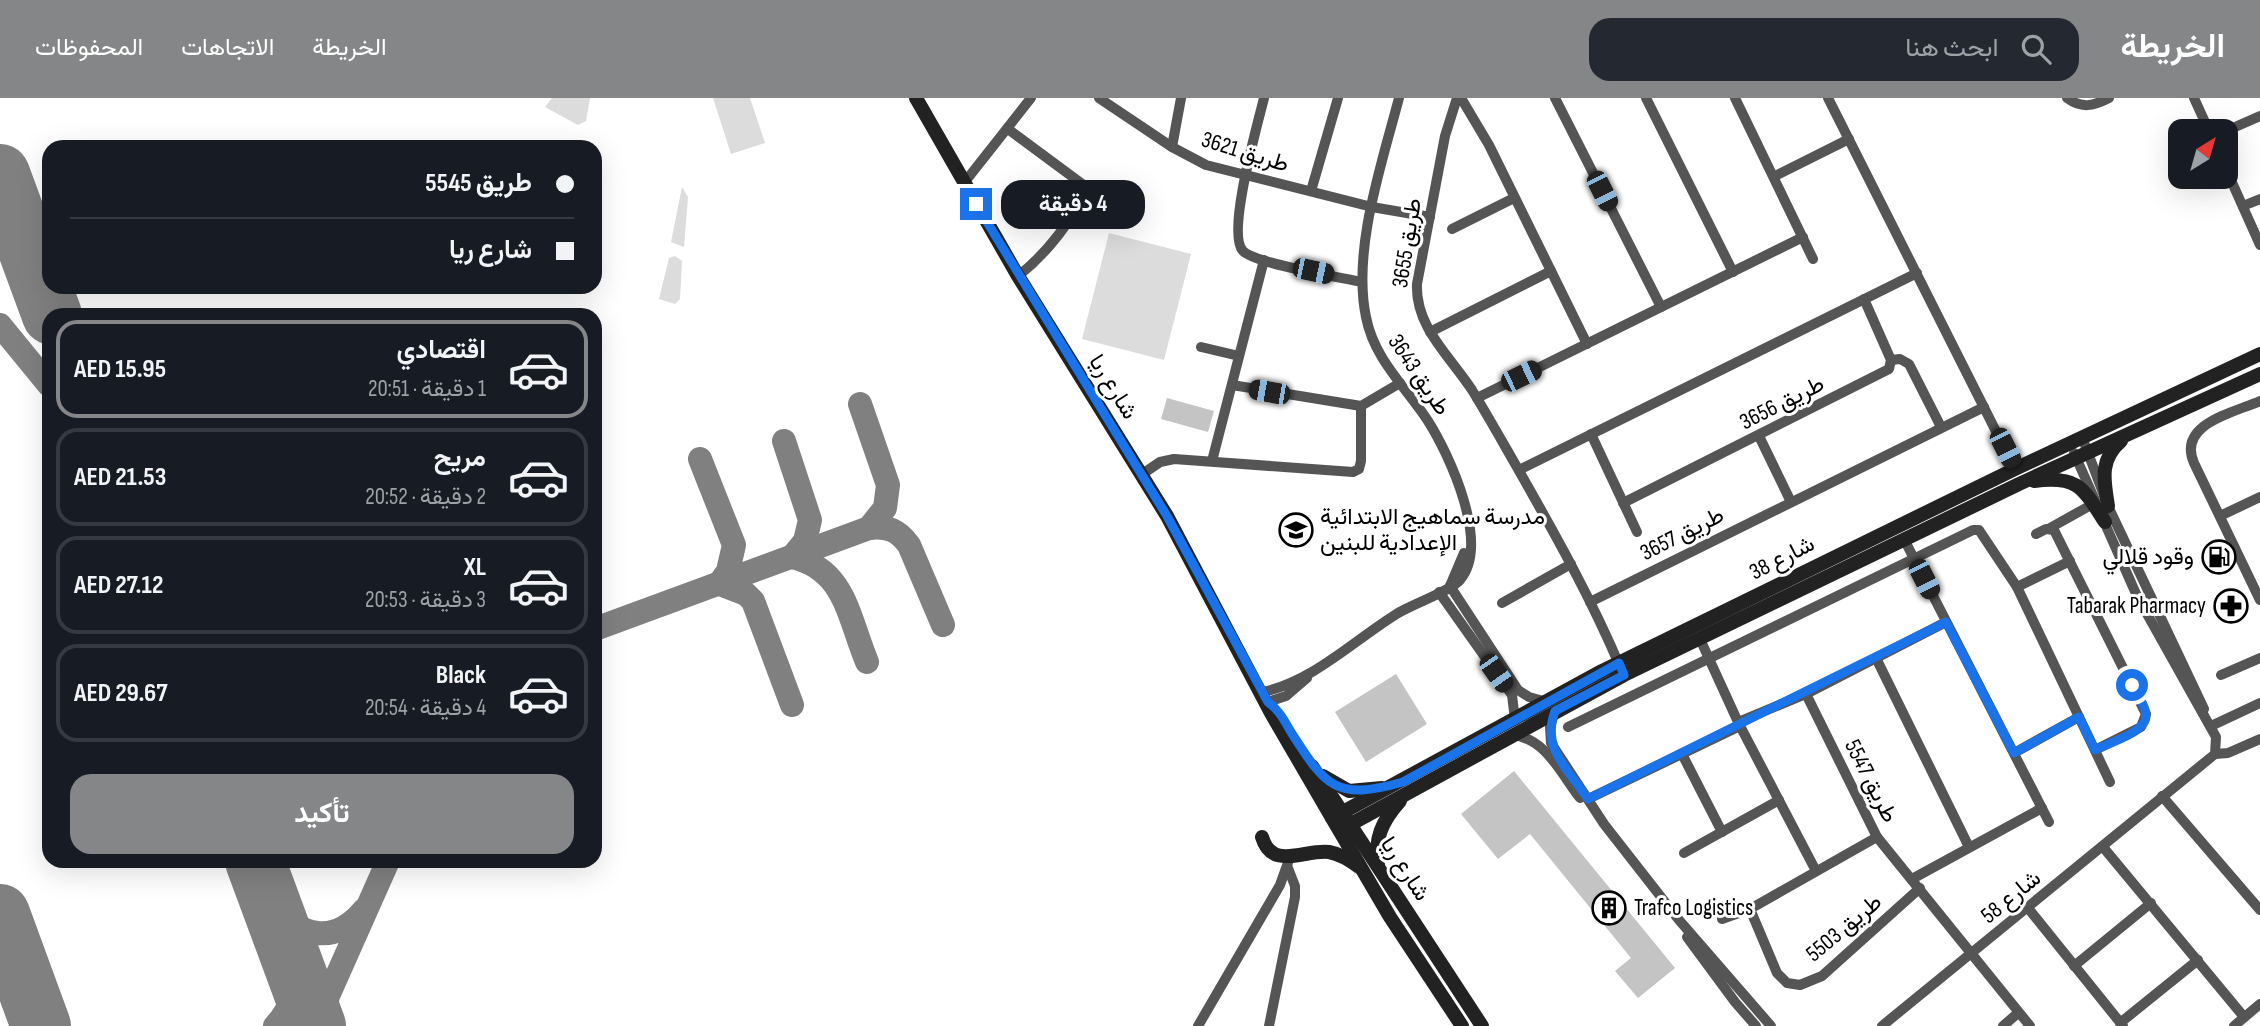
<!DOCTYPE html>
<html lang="ar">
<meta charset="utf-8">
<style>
:root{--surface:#171b24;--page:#242831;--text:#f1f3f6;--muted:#9ea1a6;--line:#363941;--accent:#858687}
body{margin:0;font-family:"Sofia Sans Condensed",Vazirmatn,sans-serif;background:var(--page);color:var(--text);direction:rtl;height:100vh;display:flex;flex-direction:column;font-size:26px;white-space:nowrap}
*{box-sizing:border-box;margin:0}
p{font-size:23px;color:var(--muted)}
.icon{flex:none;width:38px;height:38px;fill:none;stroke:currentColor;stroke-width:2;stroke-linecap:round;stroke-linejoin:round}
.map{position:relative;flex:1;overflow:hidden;direction:ltr}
.drawer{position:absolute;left:42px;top:210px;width:560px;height:560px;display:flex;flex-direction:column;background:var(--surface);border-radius:21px;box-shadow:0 7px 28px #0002;direction:rtl}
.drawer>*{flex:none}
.banner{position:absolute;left:42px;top:42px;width:560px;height:154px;border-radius:21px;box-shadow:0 7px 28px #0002;direction:rtl;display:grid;align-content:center;height:154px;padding:0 28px;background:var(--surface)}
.needle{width:46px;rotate:37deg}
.fabs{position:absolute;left:2168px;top:21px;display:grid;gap:14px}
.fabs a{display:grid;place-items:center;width:70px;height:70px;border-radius:14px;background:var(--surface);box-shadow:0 7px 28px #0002;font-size:35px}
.end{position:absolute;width:32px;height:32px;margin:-16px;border:9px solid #1a73e8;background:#fff;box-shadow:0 0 0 4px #fff}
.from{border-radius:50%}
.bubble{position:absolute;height:49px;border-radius:21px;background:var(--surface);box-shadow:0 7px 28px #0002;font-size:23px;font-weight:700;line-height:49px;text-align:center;direction:rtl}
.car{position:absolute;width:21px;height:42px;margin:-21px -10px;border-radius:9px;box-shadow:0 0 5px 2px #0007;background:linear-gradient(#222 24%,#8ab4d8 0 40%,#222 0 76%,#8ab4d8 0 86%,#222 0)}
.banner b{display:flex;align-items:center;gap:24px;height:66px;font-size:26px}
.banner b+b{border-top:2px solid var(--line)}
.banner i{width:18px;height:18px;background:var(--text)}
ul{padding:12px 0 0;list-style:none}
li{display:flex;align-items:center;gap:21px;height:98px;margin:0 14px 10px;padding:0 14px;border:4px solid var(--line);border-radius:21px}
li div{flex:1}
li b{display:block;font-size:26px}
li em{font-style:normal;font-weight:700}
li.on{border-color:var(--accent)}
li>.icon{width:63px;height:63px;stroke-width:1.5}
.action{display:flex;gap:14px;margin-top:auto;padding:14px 28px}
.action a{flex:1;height:80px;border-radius:21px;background:var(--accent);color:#fff;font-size:28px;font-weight:700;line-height:80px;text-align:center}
header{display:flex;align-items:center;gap:42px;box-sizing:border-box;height:98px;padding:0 35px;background:var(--accent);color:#fff}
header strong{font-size:33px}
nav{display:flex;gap:38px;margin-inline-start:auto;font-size:24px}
.search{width:490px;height:63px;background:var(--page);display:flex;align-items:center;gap:18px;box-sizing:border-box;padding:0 24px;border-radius:21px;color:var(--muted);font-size:26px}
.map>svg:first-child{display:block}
.green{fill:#dcdcdc}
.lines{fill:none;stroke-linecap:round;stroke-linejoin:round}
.taxiway{stroke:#808080;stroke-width:24}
.runway{stroke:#808080;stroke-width:60}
.building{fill:#c4c4c4}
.street{stroke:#555;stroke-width:10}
.secondary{stroke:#222;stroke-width:14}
.route{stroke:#1a73e8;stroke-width:9}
.labels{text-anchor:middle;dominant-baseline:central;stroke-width:6;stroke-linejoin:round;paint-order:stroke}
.street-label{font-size:23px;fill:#000;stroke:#fff}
.poi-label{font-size:23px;fill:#000;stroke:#fff;text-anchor:start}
</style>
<header>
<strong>الخريطة</strong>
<div class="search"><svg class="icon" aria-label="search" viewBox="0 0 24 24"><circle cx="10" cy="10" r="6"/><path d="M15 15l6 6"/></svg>ابحث هنا</div>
<nav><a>الخريطة</a><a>الاتجاهات</a><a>المحفوظات</a></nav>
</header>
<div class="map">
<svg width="2260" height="928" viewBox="0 0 2260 928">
<rect width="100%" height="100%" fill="#fff"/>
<!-- green -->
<g class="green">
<path d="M552,0H590L586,23L578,27L545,9Z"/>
<path d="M713,0H750L765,45L731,56Z"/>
<path d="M682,89L688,99L684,149L671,144Z"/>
<path d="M1109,135L1191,156L1164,262L1082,241Z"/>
<path d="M675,158L682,163L680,201L675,206L659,201L669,160Z"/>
</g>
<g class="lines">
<!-- taxiway -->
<g class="taxiway">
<path d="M0,227L49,287"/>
<path d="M784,343L810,422L805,443L792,459C845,471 848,518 867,564"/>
<path d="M700,361L734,447L728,473L719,486"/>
<path d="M869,430C888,428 898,432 909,447L943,527"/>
<path d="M720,486L746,496L753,503L792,607"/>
<path d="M595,531L869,430L885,410L888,387L860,306"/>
<path d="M271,807C301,838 333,849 364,812"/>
<path d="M275,928C293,909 295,892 293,867"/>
<path d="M322,928L328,898L388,763"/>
</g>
<!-- runway -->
<g class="runway">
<path d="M0,76L52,217"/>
<path d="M255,763L316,928"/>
<path d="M0,816L41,928"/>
</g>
</g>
<!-- building -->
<g class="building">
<path d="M1167,300L1214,313L1208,334L1161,321Z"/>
<path d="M1396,576L1427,626L1366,664L1335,614Z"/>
<path d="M1514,673L1675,870L1638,900L1615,873L1631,860L1530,736L1498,761L1461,716Z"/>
</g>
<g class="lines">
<!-- street -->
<g class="street">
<path d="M1099,0L1172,49L1206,67L1372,109L1430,119"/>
<path d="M1264,0C1258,25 1226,136 1243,153C1256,166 1339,179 1362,184"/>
<path d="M1457,0L1445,38L1417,186C1415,229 1450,258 1472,292C1488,318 1503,345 1518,371C1555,436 1592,502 1621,571"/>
<path d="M1461,0L1489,47L1587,246"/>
<path d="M1555,0L1661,209"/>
<path d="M1646,0L1733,174"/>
<path d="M1735,0L1813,161"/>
<path d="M1828,0L2015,371"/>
<path d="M2067,0C2082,11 2093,8 2109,0"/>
<path d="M2194,0L2209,33"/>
<path d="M1008,31L1089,91C1068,125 1050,153 1018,178"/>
<path d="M2226,33L2260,18"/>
<path d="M1172,49L1181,0"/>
<path d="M2226,71L2260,147"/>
<path d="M1775,78L1849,41"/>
<path d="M964,85L1031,0"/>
<path d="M1311,93L1338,0"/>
<path d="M2243,108L2260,101"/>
<path d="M1452,131L1514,100"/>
<path d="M1430,234L1551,173"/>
<path d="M1201,249L1239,258"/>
<path d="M1891,262L1900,261L1909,266L1941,329"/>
<path d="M1232,287L1361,308L1400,285"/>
<path d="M1477,300L1803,139"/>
<path d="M2260,303C2233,315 2177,326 2194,365L2260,502"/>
<path d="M1591,336L1637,434"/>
<path d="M1759,338L1791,404"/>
<path d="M2082,339L2108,408L2204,611"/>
<path d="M2074,355L2095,402"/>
<path d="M1212,363L1264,162"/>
<path d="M1519,372L1917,175"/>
<path d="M1141,377L1160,364L1174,361L1353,374L1359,371L1361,363V308"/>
<path d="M1623,405L1889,271L1891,262L1864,201"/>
<path d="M2220,418L2260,399"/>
<path d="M2050,430L2093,406"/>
<path d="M2036,436L2046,431L2054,432L2146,616L2141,629L2095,652"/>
<path d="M1905,443L2049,724"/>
<path d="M1450,488L1518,592L1529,599L1547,604"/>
<path d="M1450,488L1464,455"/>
<path d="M2017,489L2070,463"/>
<path d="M1439,494L1512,597L1515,622"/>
<path d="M1590,504L1984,309"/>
<path d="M1502,505L1571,466"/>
<path d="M1700,541L1738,624L1816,773"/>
<path d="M1876,560L1968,747"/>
<path d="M2221,577L2260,560"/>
<path d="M1263,594C1313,583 1352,544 1395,517C1411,506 1448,495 1460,482C1491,446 1449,356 1428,323C1405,288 1374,261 1366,219C1352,152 1382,65 1399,0"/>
<path d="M1806,596L1877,739L2030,928"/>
<path d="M1268,604L1286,598L1307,580"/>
<path d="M1555,613L1550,629L1551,645L1604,726L1679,822L1771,928"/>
<path d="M1738,624L1806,596L1946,524"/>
<path d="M2211,628L2260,605"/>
<path d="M1568,629L1973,432H1979L2017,489L2110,684"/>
<path d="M1512,637C1546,640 1561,676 1580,700"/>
<path d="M2014,655L2079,619"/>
<path d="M1682,656L1722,734"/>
<path d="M2215,656L2228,655L2260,641"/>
<path d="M2162,698L2260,812"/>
<path d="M1588,701L1740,628"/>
<path d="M2103,749L2244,919"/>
<path d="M1684,755L1779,702"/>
<path d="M1912,781L2042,710"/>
<path d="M2028,810L2123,928"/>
<path d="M1750,811L1777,875L1787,885L1800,887L1822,878L1920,790"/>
<path d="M1722,821L1750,811L1877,739"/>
<path d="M1687,839L1735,904L1756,928"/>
<path d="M2074,868L2151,805"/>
<path d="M2120,925L2198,862"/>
<path d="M1198,928L1280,787L1290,759"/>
<path d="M1269,928L1295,799V788L1288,770"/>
<path d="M1882,928L2215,656L2216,639L2137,498L2102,419"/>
<path d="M2003,928L2018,915"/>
<path d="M2234,928L2260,906"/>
</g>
<!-- secondary -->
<g class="secondary">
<path d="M916,0L1018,178L1167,418L1271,615L1332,720L1390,819L1462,928"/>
<path d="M2034,383C2078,377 2083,390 2105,424"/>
<path d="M2108,408C2104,382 2099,362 2121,343"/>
<path d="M1312,668L1482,928"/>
<path d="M1323,678L1349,693L1382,690"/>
<path d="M1332,720L1602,573L2015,371L2260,256"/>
<path d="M1340,732L1624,577L2019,386L2260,276"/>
<path d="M1262,739C1272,773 1305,751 1329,754C1340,756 1350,762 1359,769"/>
<path d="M1378,767C1374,741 1382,723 1400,703"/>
</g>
</g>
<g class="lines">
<!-- route -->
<path class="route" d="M976,106L1167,418L1268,604C1279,612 1284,622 1291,634C1326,689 1336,703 1403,684L1619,565L1624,577L1555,613C1541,650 1568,671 1588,701L1946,524L2014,655L2079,619L2095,652C2108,645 2146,635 2146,618C2146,608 2137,596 2132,587"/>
</g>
<!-- icons -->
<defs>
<symbol id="school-ring" viewBox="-11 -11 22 22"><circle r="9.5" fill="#fff" stroke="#000" stroke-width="1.5"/><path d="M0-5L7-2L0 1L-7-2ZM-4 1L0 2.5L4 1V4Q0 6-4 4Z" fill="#000"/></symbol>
<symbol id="fuel-ring" viewBox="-11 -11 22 22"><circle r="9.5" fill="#fff" stroke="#000" stroke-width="1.5"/><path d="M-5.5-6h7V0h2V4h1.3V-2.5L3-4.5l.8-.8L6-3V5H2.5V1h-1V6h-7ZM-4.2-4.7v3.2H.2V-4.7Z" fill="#000"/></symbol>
<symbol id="pharmacy-ring" viewBox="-11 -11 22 22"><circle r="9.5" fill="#fff" stroke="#000" stroke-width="1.5"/><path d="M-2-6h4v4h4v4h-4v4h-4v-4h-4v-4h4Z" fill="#000"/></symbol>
<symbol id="building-ring" viewBox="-11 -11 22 22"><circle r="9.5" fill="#fff" stroke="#000" stroke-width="1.5"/><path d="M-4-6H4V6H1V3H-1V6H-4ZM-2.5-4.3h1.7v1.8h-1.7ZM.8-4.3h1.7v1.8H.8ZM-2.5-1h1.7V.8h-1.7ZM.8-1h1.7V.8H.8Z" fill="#000"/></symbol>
</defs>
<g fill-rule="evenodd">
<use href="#school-ring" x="1277" y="413" width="38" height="38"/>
<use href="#fuel-ring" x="2200" y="440" width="38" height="38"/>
<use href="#pharmacy-ring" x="2212" y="489" width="38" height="38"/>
<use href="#building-ring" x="1590" y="791" width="38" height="38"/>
</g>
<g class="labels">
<!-- street labels -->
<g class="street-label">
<text transform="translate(1245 54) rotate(17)">طريق 3621</text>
<text transform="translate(1407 145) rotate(-81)">طريق 3655</text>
<text transform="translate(1419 277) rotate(56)">طريق 3643</text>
<text transform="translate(1113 289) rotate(58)">شارع ريا</text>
<text transform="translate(1782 305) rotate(-27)">طريق 3656</text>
<text transform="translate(1682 436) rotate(-27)">طريق 3657</text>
<text transform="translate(1782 460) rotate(-27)">شارع 38</text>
<text transform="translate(1871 683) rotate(63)">طريق 5547</text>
<text transform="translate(1405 771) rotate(57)">شارع ريا</text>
<text transform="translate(2011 799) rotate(-39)">شارع 58</text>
<text transform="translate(1844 830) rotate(-40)">طريق 5503</text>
</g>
<!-- poi labels -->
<g class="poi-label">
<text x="1320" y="419">مدرسة سماهيج الابتدائية<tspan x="1320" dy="26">الإعدادية للبنين</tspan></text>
<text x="2194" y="459" text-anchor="end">وقود قلالي</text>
<text x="2206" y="508" text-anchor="end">Tabarak Pharmacy</text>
<text x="1634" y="810">Trafco Logistics</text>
</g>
</g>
</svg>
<div class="fabs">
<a><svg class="needle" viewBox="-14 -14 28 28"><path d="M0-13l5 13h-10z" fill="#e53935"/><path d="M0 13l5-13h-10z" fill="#9ea1a6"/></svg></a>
</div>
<i class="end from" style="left:2132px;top:587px"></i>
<i class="end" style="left:976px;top:106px"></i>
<div class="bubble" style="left:1001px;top:82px;width:144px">4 دقيقة</div>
<i class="car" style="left:1602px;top:93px;rotate:153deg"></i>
<i class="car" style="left:1313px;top:173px;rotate:102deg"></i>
<i class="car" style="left:1521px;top:278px;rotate:64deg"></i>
<i class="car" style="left:1269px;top:294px;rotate:280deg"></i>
<i class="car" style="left:2005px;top:350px;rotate:153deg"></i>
<i class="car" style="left:1924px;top:481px;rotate:153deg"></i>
<i class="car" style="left:1496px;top:575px;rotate:145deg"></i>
<div class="banner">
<b><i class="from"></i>طريق 5545</b>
<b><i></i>شارع ريا</b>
</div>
<section class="drawer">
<ul>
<li class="on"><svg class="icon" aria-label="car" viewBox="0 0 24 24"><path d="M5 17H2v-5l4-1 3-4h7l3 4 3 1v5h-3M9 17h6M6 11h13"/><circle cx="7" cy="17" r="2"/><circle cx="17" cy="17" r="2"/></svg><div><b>اقتصادي</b><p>1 دقيقة · 20:51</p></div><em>AED 15.95</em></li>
<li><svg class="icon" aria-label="car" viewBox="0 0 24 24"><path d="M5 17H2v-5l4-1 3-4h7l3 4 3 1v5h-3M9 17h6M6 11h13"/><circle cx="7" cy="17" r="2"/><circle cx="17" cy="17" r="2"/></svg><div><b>مريح</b><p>2 دقيقة · 20:52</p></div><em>AED 21.53</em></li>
<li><svg class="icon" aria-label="car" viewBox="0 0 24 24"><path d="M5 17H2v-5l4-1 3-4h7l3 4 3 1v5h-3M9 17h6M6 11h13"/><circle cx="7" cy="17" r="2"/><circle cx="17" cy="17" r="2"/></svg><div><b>XL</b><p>3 دقيقة · 20:53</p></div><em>AED 27.12</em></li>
<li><svg class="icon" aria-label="car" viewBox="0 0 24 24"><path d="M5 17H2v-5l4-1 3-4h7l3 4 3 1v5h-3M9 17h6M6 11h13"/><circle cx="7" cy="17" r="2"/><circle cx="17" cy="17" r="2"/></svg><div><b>Black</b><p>4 دقيقة · 20:54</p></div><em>AED 29.67</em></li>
</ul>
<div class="action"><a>تأكيد</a></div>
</section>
</div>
